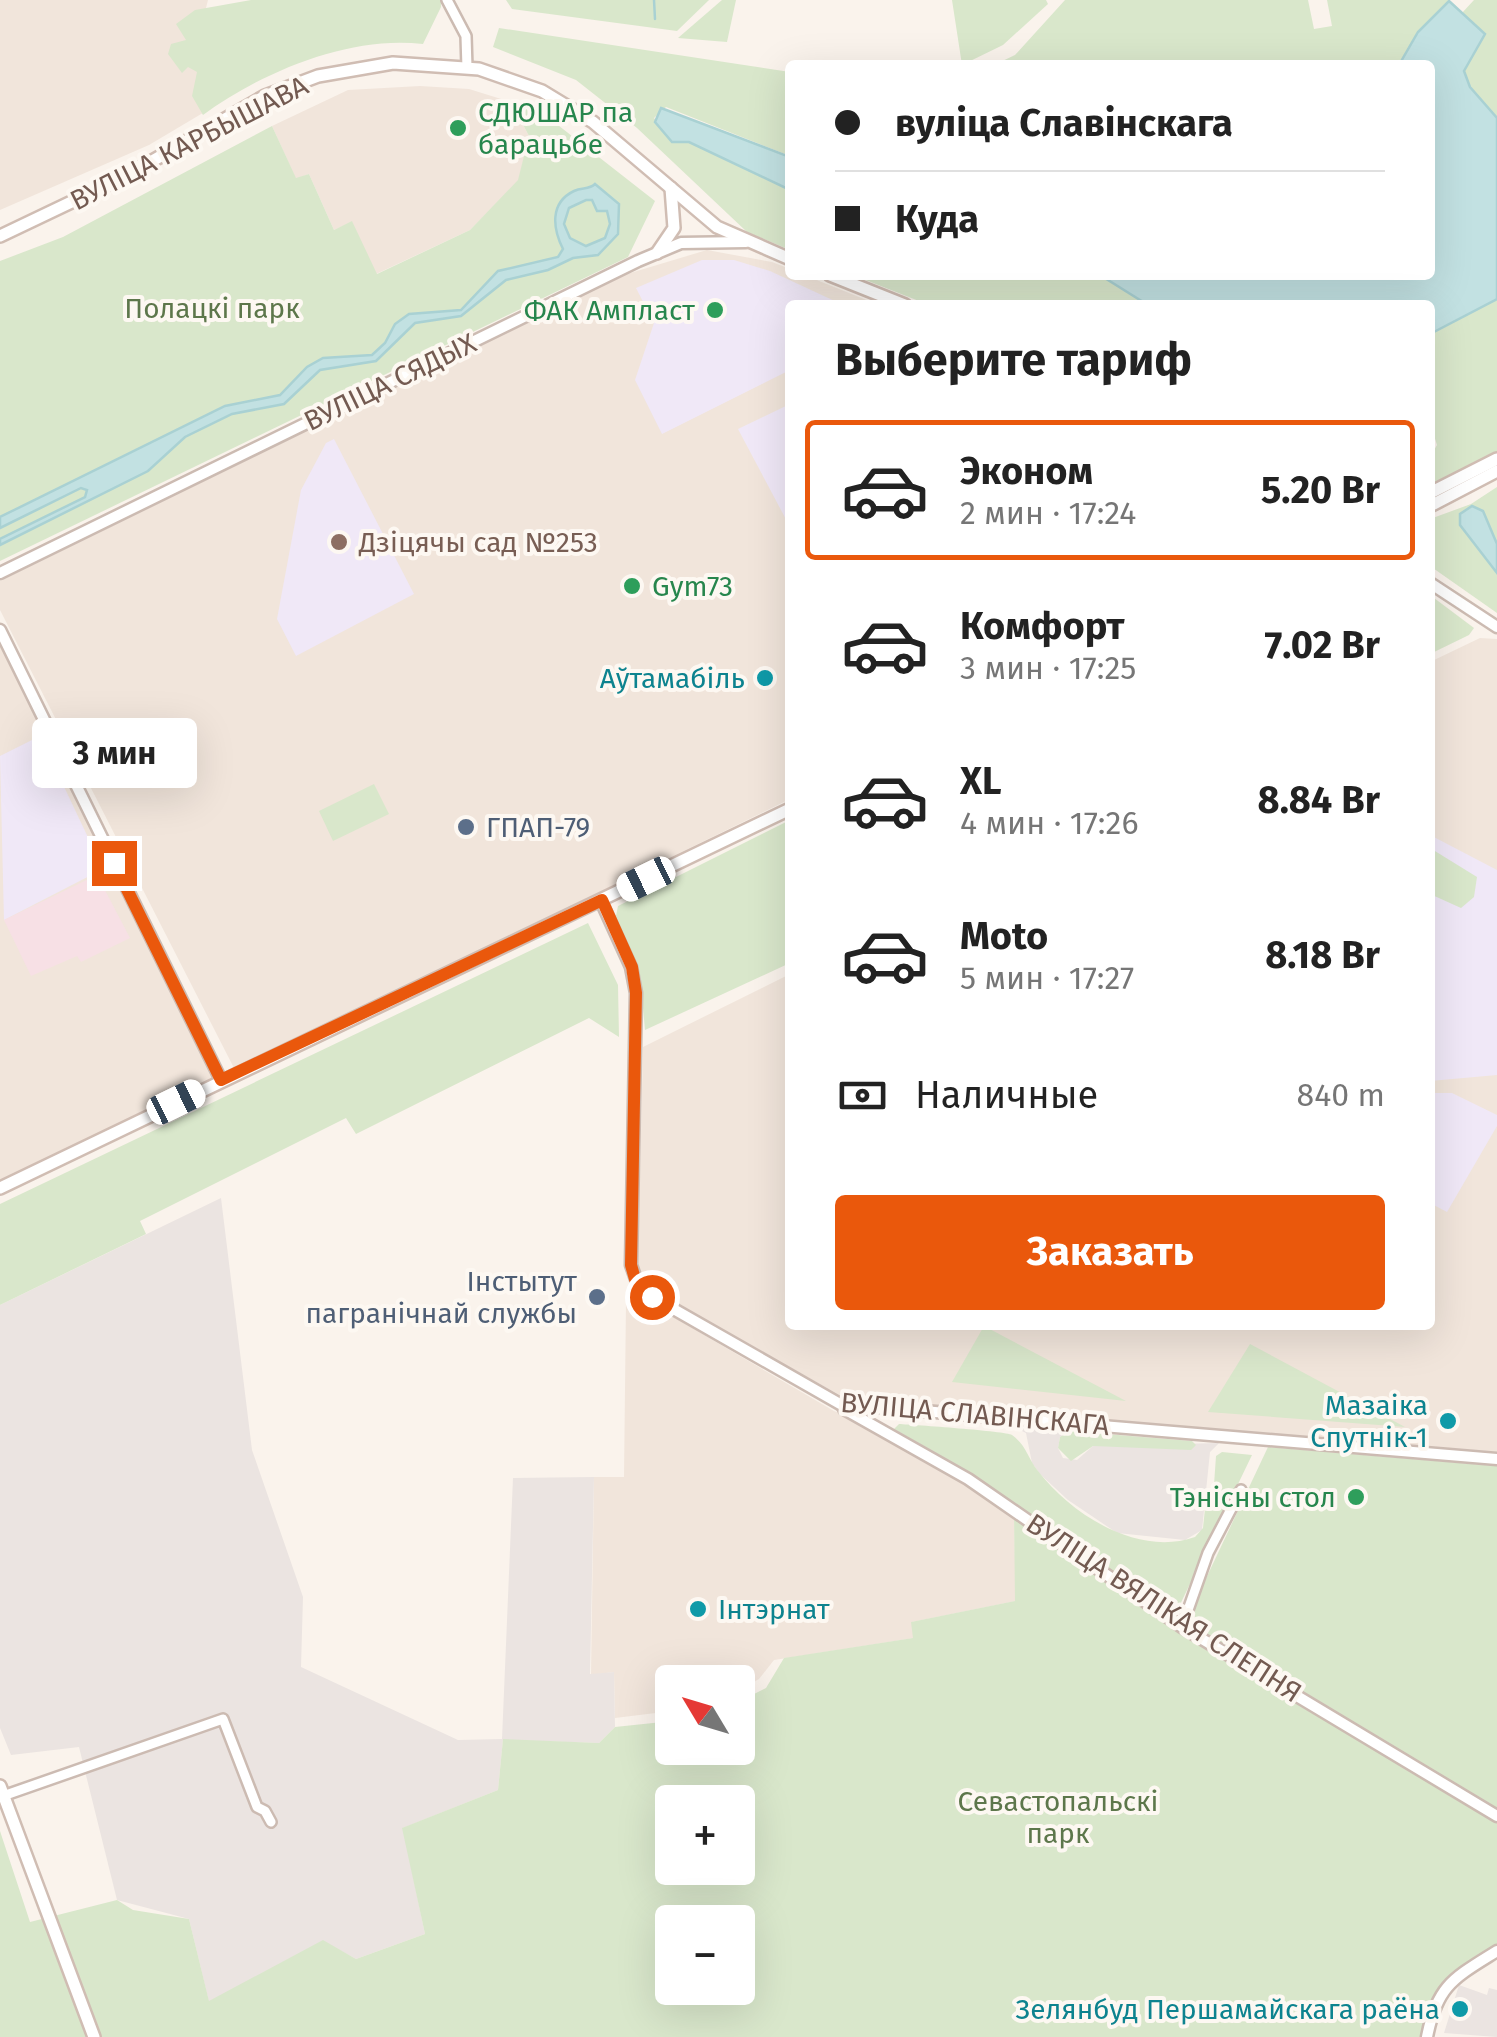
<!DOCTYPE html>
<html lang="ru">
<meta charset="utf-8">
<style>
:root{--surface:#fff;--page:#f2f2f2;--text:#222;--muted:#767676;--line:#e0e0e0;--accent:#ea580c}
body{margin:0;font-family:"Fira Sans",sans-serif;background:var(--page);color:var(--text);height:100vh;display:flex;flex-direction:column;font-size:38px;white-space:nowrap}
*{box-sizing:border-box;margin:0}
p{font-size:32px;color:var(--muted)}
.icon{flex:none;width:55px;height:55px;fill:none;stroke:currentColor;stroke-width:2;stroke-linecap:round;stroke-linejoin:round}
.map{position:relative;flex:1;overflow:hidden}
.panel{position:absolute;left:785px;top:300px;width:650px;height:1030px;display:flex;flex-direction:column;background:var(--surface);border-radius:10px;box-shadow:0 10px 40px #0002}
.panel>*{flex:none}
.guide{position:absolute;left:785px;top:60px;width:650px;height:220px;border-radius:10px;box-shadow:0 10px 40px #0002;display:grid;align-content:center;height:220px;padding:0 50px;background:var(--surface)}
.needle{width:65px;rotate:308deg}
.tools{position:absolute;left:655px;top:1665px;display:grid;gap:20px}
.tools a{display:grid;place-items:center;width:100px;height:100px;border-radius:10px;background:var(--surface);box-shadow:0 10px 40px #0002;font-size:50px}
.end{position:absolute;width:45px;height:45px;margin:-22px;border:12px solid #ea580c;background:#fff;box-shadow:0 0 0 5px #fff}
.from{border-radius:50%}
.bubble{position:absolute;height:70px;border-radius:10px;background:var(--surface);box-shadow:0 10px 40px #0002;font-size:32px;font-weight:700;line-height:70px;text-align:center}
.car{position:absolute;width:30px;height:60px;margin:-30px -15px;border-radius:12px;box-shadow:0 0 8px 2px #0007;background:linear-gradient(#fff 24%,#345 0 40%,#fff 0 76%,#345 0 86%,#fff 0)}
.guide b{display:flex;align-items:center;gap:35px;height:95px;font-size:38px}
.guide b+b{border-top:2px solid var(--line)}
.guide i{width:25px;height:25px;background:var(--text)}
ul{padding:0;list-style:none}
li{display:flex;align-items:center;gap:30px;height:140px;margin:0 20px 15px;padding:0 30px;border:5px solid transparent;border-radius:10px}
li div{flex:1}
li b{display:block;font-size:38px}
li em{font-style:normal;font-weight:700}
li.current{border-color:var(--accent)}
li>.icon{width:90px;height:90px;stroke-width:1.5}
h2{padding:0 50px;font-size:45px;line-height:120px}
.pay{display:flex;align-items:center;gap:25px;height:110px;padding:0 50px;font-size:38px}
.pay p{margin-inline-start:auto}
.cta{display:flex;gap:20px;margin-top:auto;padding:20px 50px}
.cta a{flex:1;height:115px;border-radius:10px;background:var(--accent);color:#fff;font-size:40px;font-weight:700;line-height:115px;text-align:center}
.map>svg:first-child{display:block}
.residential{fill:#f1e5db}
.industrial{fill:#ebe4e1}
.education{fill:#f0e8f7}
.medical{fill:#f7e0e5}
.green{fill:#d9e7cb;fill-rule:evenodd}
.water{fill:#c2e1e2;stroke:#a9d1d3;stroke-width:2.5;fill-rule:evenodd}
.lines{fill:none;stroke-linecap:round;stroke-linejoin:round}
.stream{stroke:#a9d1d3;stroke-width:2.5}
.minor-casing{stroke:#ccbbb2;stroke-width:14}
.tertiary-casing{stroke:#ccbbb2;stroke-width:15}
.secondary-casing{stroke:#d0bdb3;stroke-width:16}
.minor{stroke:#fff;stroke-width:9}
.tertiary{stroke:#fff;stroke-width:10}
.secondary{stroke:#fff;stroke-width:11}
.route{stroke:#ea580c;stroke-width:12}
.leisure-dot{fill:#2e9e5b;stroke:#fdf8f2;stroke-width:4}
.education-dot{fill:#8d6e63;stroke:#fdf8f2;stroke-width:4}
.culture-dot{fill:#0f9aa8;stroke:#fdf8f2;stroke-width:4}
.service-dot{fill:#5c6f8a;stroke:#fdf8f2;stroke-width:4}
.labels{text-anchor:middle;dominant-baseline:central;stroke-width:8;stroke-linejoin:round;paint-order:stroke}
.leisure-label{font-size:28px;fill:#27864d;stroke:#fdf8f2;text-anchor:start}
.street-label{font-size:28px;fill:#735a51;stroke:#fdf8f2}
.park-label{font-size:28px;fill:#5d774b;stroke:#fdf8f2}
.education-label{font-size:28px;fill:#785e54;stroke:#fdf8f2;text-anchor:start}
.culture-label{font-size:28px;fill:#0d838f;stroke:#fdf8f2;text-anchor:end}
.service-label{font-size:28px;fill:#4e5e75;stroke:#fdf8f2;text-anchor:start}
</style>
<div class="map">
<svg width="1497" height="2037" viewBox="0 0 1497 2037">
<rect width="100%" height="100%" fill="#faf3ec"/>
<!-- residential -->
<g class="residential">
<path d="M0,0H208L201,28L218,104L149,145L0,210Z"/>
<path d="M420,86L469,89L511,102L529,136L519,180L470,230L376,274L352,222L334,230L309,174L296,179L272,126L348,90Z"/>
<path d="M707,250L772,262L790,269V275H804L879,305H790V799L235,1070L0,610V581L627,274Z"/>
<path d="M1480,638L1497,639V1452L845,1398L659,1294L642,1277L638,1264L643,1047L790,974V1325H1430V662Z"/>
<path d="M0,646L216,1078L0,1181Z"/>
<path d="M639,1297L834,1411L865,1424L1014,1515L1016,1601L912,1622L914,1638L774,1660L759,1679L738,1691V1682H672V1711L615,1718L614,1672L591,1675L594,1477H624L626,1301Z"/>
</g>
<!-- industrial -->
<g class="industrial">
<path d="M221,1198L252,1450L303,1597L301,1667L458,1740L502,1739L513,1478L594,1477L590,1674L614,1672L615,1727L599,1743L503,1740L498,1790L403,1828L425,1934L356,1959L323,1941L209,2002L189,1919L117,1900L79,1747L11,1755L0,1728V1305Z"/>
<path d="M1016,1428L1069,1431L1060,1437L1058,1448L1063,1458L1077,1460L1093,1446L1219,1443L1210,1452L1202,1530L1185,1540L1117,1533L1068,1500L1040,1474L1032,1463L1026,1433Z"/>
<path d="M1459,1985L1487,1995L1489,1988L1497,1990V2037L1444,2033Z"/>
</g>
<!-- education -->
<g class="education">
<path d="M702,260H734L770,271L839,303L790,305V370L662,434L635,380L654,323L636,288Z"/>
<path d="M790,404V527L738,429Z"/>
<path d="M334,439L414,594L296,656L277,619L301,490L326,443Z"/>
<path d="M40,736L103,869L4,920L0,756Z"/>
<path d="M1430,835L1497,870V1075L1430,1081Z"/>
<path d="M1430,1093H1452L1497,1115V1126L1447,1212L1430,1203Z"/>
</g>
<!-- medical -->
<path class="medical" d="M97,875L130,938L81,962L77,956L31,976L4,920Z"/>
<!-- green -->
<g class="green">
<path d="M251,0H441V7L423,44C349,35 262,72 203,115L192,96L197,72L188,67L182,73L168,54L171,44L186,40L176,24L195,10Z"/>
<path d="M506,0H709L677,31L512,9Z"/>
<path d="M722,0H736L727,42L678,38Z"/>
<path d="M952,0H1046L1048,4L1003,45L962,65Z"/>
<path d="M1065,0H1308L1314,29L1332,26L1327,0H1449L1418,32L1399,65H994L1015,55Z"/>
<path d="M1474,0H1497V118L1470,87L1464,71L1484,34L1462,13Z"/>
<path d="M499,28L790,72V156L666,107L654,118L674,143L688,142L790,190V250L747,232L637,128L576,80L493,47Z"/>
<path d="M511,102L540,111L655,201L628,257L0,561V261L63,237L272,126L296,178L309,174L334,230L352,221L377,274L470,230L518,180L529,136Z"/>
<path d="M853,275H1100L1148,305H929Z"/>
<path d="M1497,299V453L1430,484V457L1437,445L1430,423V334Z"/>
<path d="M1497,487V613L1430,566V519L1471,504Z"/>
<path d="M1430,595L1474,628L1469,635L1430,654Z"/>
<path d="M374,784L389,814L333,841L319,811Z"/>
<path d="M790,820V963L645,1030L640,975L616,916L618,906Z"/>
<path d="M1430,848L1477,877L1474,897L1461,908L1430,894Z"/>
<path d="M588,923L618,985L619,1037L589,1018L356,1134L346,1118L140,1221L146,1234L0,1305V1204Z"/>
<path d="M984,1326L1126,1401L952,1382Z"/>
<path d="M1250,1344L1405,1427L1208,1412Z"/>
<path d="M899,1424C914,1425 1006,1431 1012,1435C1027,1446 1027,1457 1038,1471C1072,1515 1138,1557 1195,1537L1203,1528L1206,1499H1213L1216,1456L1222,1452L1252,1455L1175,1615L957,1465L894,1429Z"/>
<path d="M1069,1431L1192,1441L1196,1445L1191,1450L1093,1446L1071,1461L1058,1448L1060,1437Z"/>
<path d="M1268,1447L1497,1466V1810L1196,1627L1193,1606Z"/>
<path d="M1014,1515L1188,1636L1497,1822V1946C1452,1973 1433,1982 1425,2037H0V1831L30,1922L117,1900L133,1910L189,1919L209,2001L323,1940L356,1959L425,1934L402,1828L498,1790L503,1739L599,1743L615,1727L672,1721V1748H738V1702L766,1688L784,1658L913,1638L911,1622L1015,1601ZM672,1802H738V1868H672ZM672,1922H738V1988H672Z"/>
</g>
<!-- water -->
<g class="water">
<path d="M1449,1L1485,34L1464,71L1470,87L1497,118V299L1430,334V305H1148L1100,275H1430V65H1399L1418,32Z"/>
<path d="M661,108L790,157V190L689,142H672L655,122Z"/>
<path d="M595,184L619,204L618,234L598,255L573,258L548,270L506,280L461,316L415,323L376,361L320,370L284,404L232,414L185,437L148,471L0,545V539L85,497L87,490L81,488L0,528V517L225,406L280,395L307,367L323,358L372,355L385,343L395,324L409,314L461,310L498,271L558,257L563,249C553,229 549,203 574,191C582,187 589,190 595,184ZM586,200H592L597,211H607L610,224L605,238L586,246L570,238L564,224L569,208Z"/>
<path d="M1472,506L1483,511L1497,544V573L1460,525V514Z"/>
</g>
<g class="lines">
<!-- stream -->
<path class="stream" d="M654,0L655,19"/>
<defs>
<g id="minor">
<path d="M447,0L466,36L467,68"/>
<path d="M1182,1627L1208,1553L1241,1490"/>
<path d="M0,1797L223,1719L257,1807L265,1811L271,1822"/>
</g>
<g id="tertiary">
<path d="M0,573L638,261L681,243L746,242"/>
<path d="M1430,583L1497,627"/>
<path d="M0,630L221,1080"/>
<path d="M601,901L631,967L636,993L631,1265L637,1282L656,1299L840,1404L1497,1459"/>
<path d="M844,1409L968,1479L1182,1627L1497,1816"/>
<path d="M1427,2037C1437,1985 1454,1978 1497,1951"/>
</g>
<g id="secondary">
<path d="M0,236L128,175L265,96L318,76L393,63L479,69L542,91L593,122L717,227L790,259"/>
<path d="M657,253L674,228L671,188"/>
<path d="M830,275L905,305"/>
<path d="M1430,493L1497,459"/>
<path d="M1430,506L1497,471"/>
<path d="M0,1188L790,809"/>
<path d="M0,1786L94,2037"/>
</g>
</defs>
<!-- minor casing -->
<use href="#minor" class="minor-casing"/>
<!-- tertiary casing -->
<use href="#tertiary" class="tertiary-casing"/>
<!-- secondary casing -->
<use href="#secondary" class="secondary-casing"/>
<!-- minor -->
<use href="#minor" class="minor"/>
<!-- tertiary -->
<use href="#tertiary" class="tertiary"/>
<!-- secondary -->
<use href="#secondary" class="secondary"/>
</g>
<g class="lines">
<!-- route -->
<path class="route" d="M114,863L221,1080L602,900L632,967L636,993L631,1265L635,1279L652,1297"/>
</g>
<!-- markers -->
<g class="leisure-dot">
<circle cx="458" cy="128" r="10"/>
<circle cx="715" cy="310" r="10"/>
<circle cx="632" cy="586" r="10"/>
<circle cx="1356" cy="1497" r="10"/>
</g>
<circle class="education-dot" cx="339" cy="542" r="10"/>
<g class="culture-dot">
<circle cx="765" cy="678" r="10"/>
<circle cx="1448" cy="1421" r="10"/>
<circle cx="698" cy="1609" r="10"/>
<circle cx="1460" cy="2009" r="10"/>
</g>
<g class="service-dot">
<circle cx="466" cy="827" r="10"/>
<circle cx="597" cy="1297" r="10"/>
</g>
<g class="labels">
<!-- leisure labels -->
<g class="leisure-label">
<text x="478" y="112">СДЮШАР па<tspan x="478" dy="32">барацьбе</tspan></text>
<text x="695" y="310" text-anchor="end">ФАК Ампласт</text>
<text x="652" y="586">Gym73</text>
<text x="1336" y="1497" text-anchor="end">Тэнісны стол</text>
</g>
<!-- street labels -->
<g class="street-label">
<text transform="translate(189 143) rotate(-27)">ВУЛІЦА КАРБЫШАВА</text>
<text transform="translate(390 382) rotate(-26)">ВУЛІЦА СЯДЫХ</text>
<text transform="translate(975 1414) rotate(5)">ВУЛІЦА СЛАВІНСКАГА</text>
<text transform="translate(1164 1608) rotate(33)">ВУЛІЦА ВЯЛІКАЯ СЛЕПНЯ</text>
</g>
<!-- park labels -->
<g class="park-label">
<text x="212" y="308">Полацкі парк</text>
<text x="1058" y="1801">Севастопальскі<tspan x="1058" dy="32">парк</tspan></text>
</g>
<!-- education labels -->
<g class="education-label">
<text x="359" y="542">Дзіцячы сад №253</text>
</g>
<!-- culture labels -->
<g class="culture-label">
<text x="745" y="678">Аўтамабіль</text>
<text x="1428" y="1405">Мазаіка<tspan x="1428" dy="32">Спутнік-1</tspan></text>
<text x="718" y="1609" text-anchor="start">Інтэрнат</text>
<text x="1440" y="2009">Зелянбуд Першамайскага раёна</text>
</g>
<!-- service labels -->
<g class="service-label">
<text x="486" y="827">ГПАП-79</text>
<text x="577" y="1281" text-anchor="end">Інстытут<tspan x="577" dy="32">пагранічнай службы</tspan></text>
</g>
</g>
</svg>
<div class="tools">
<a><svg class="needle" viewBox="-14 -14 28 28"><path d="M0-13l5 13h-10z" fill="#e53935"/><path d="M0 13l5-13h-10z" fill="#767676"/></svg></a>
<a>+</a>
<a>−</a>
</div>
<i class="end from" style="left:652px;top:1297px"></i>
<i class="end" style="left:114px;top:863px"></i>
<div class="bubble" style="left:32px;top:718px;width:165px">3 мин</div>
<i class="car" style="left:646px;top:879px;rotate:244deg"></i>
<i class="car" style="left:176px;top:1102px;rotate:64deg"></i>
<div class="guide">
<b><i class="from"></i>вуліца Славінскага</b>
<b><i></i>Куда</b>
</div>
<section class="panel">
<h2>Выберите тариф</h2>
<ul>
<li class="current"><svg class="icon" aria-label="car" viewBox="0 0 24 24"><path d="M5 17H2v-5l4-1 3-4h7l3 4 3 1v5h-3M9 17h6M6 11h13"/><circle cx="7" cy="17" r="2"/><circle cx="17" cy="17" r="2"/></svg><div><b>Эконом</b><p>2 мин · 17:24</p></div><em>5.20 Br</em></li>
<li><svg class="icon" aria-label="car" viewBox="0 0 24 24"><path d="M5 17H2v-5l4-1 3-4h7l3 4 3 1v5h-3M9 17h6M6 11h13"/><circle cx="7" cy="17" r="2"/><circle cx="17" cy="17" r="2"/></svg><div><b>Комфорт</b><p>3 мин · 17:25</p></div><em>7.02 Br</em></li>
<li><svg class="icon" aria-label="car" viewBox="0 0 24 24"><path d="M5 17H2v-5l4-1 3-4h7l3 4 3 1v5h-3M9 17h6M6 11h13"/><circle cx="7" cy="17" r="2"/><circle cx="17" cy="17" r="2"/></svg><div><b>XL</b><p>4 мин · 17:26</p></div><em>8.84 Br</em></li>
<li><svg class="icon" aria-label="car" viewBox="0 0 24 24"><path d="M5 17H2v-5l4-1 3-4h7l3 4 3 1v5h-3M9 17h6M6 11h13"/><circle cx="7" cy="17" r="2"/><circle cx="17" cy="17" r="2"/></svg><div><b>Moto</b><p>5 мин · 17:27</p></div><em>8.18 Br</em></li>
</ul>
<div class="pay"><svg class="icon" aria-label="cash" viewBox="0 0 24 24"><path d="M3 7h18v10H3z"/><circle cx="12" cy="12" r="2"/></svg>Наличные<p>840 m</p></div>
<div class="cta"><a>Заказать</a></div>
</section>
</div>
